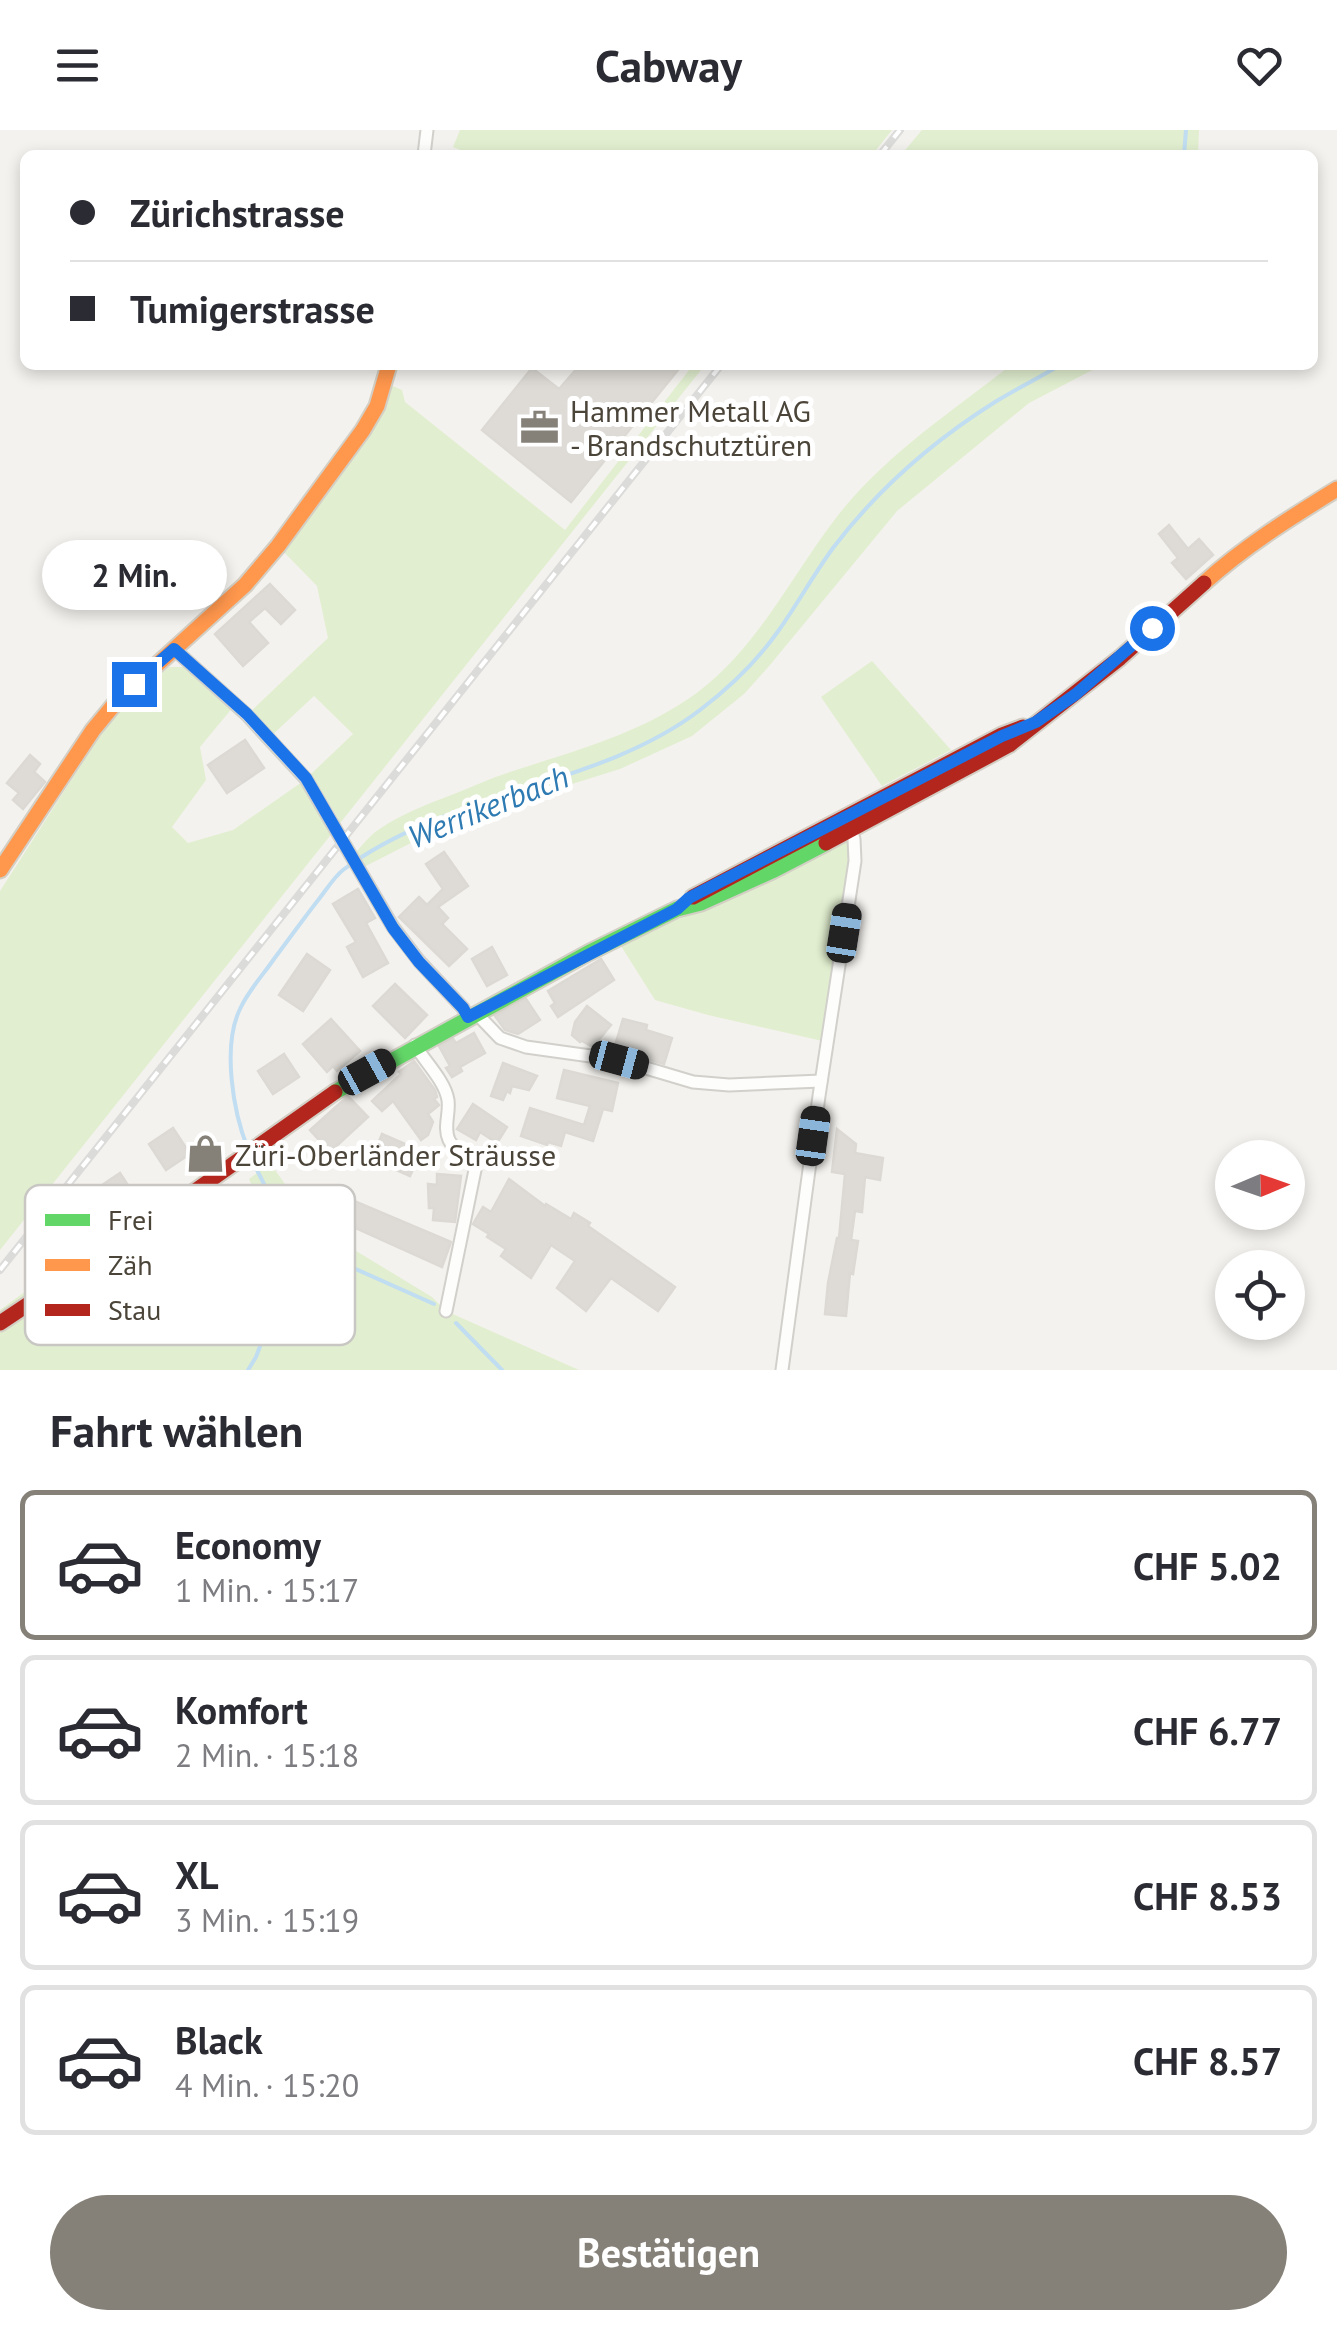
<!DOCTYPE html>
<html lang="de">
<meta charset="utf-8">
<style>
:root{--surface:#fff;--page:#f7f7f7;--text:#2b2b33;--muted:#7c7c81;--line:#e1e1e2;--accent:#868178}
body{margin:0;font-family:"PT Sans",sans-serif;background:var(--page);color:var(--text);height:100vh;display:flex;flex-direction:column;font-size:38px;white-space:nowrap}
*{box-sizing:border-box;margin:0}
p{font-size:32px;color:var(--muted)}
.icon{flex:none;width:55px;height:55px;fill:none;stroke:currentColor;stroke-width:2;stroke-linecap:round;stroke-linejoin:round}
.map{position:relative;height:1240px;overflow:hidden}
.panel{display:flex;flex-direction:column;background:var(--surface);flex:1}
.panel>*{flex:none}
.guide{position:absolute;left:20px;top:20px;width:1298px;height:220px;border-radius:15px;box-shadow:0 5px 15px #0003;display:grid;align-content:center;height:220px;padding:0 50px;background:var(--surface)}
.needle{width:65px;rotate:88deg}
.fabs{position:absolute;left:1215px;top:1010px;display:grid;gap:20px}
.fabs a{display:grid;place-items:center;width:90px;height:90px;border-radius:50%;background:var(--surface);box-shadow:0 5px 15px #0003;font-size:50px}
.end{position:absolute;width:45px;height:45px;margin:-22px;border:12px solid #1a73e8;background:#fff;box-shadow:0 0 0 5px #fff}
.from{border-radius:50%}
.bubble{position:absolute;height:70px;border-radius:35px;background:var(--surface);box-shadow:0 5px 15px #0003;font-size:32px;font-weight:600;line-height:70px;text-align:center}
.car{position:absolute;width:30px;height:60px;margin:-30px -15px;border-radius:12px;box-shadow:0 0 8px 2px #0007;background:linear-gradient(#222 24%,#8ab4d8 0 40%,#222 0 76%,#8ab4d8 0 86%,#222 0)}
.guide b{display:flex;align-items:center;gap:35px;height:95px;font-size:38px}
.guide b+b{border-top:2px solid var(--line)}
.guide i{width:25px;height:25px;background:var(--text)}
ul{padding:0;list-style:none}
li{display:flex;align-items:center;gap:30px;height:150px;margin:0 20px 15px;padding:0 30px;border:5px solid var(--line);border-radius:15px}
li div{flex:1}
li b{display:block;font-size:38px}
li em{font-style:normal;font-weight:600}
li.selected{border-color:var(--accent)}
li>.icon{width:90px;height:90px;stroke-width:1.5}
h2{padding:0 50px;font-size:45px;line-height:120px}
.primary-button{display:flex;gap:20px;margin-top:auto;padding:20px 50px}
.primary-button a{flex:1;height:115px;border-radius:60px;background:var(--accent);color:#fff;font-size:40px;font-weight:600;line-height:115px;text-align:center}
header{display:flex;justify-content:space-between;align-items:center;height:130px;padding:0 50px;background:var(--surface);font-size:45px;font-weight:600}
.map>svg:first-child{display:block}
.green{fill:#e1eecf}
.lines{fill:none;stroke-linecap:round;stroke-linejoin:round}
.stream{stroke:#c0ddf1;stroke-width:4}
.building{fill:#dedbd6;stroke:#dcd9d4;stroke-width:2.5}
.street-casing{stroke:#d2d0cb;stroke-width:15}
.fast-casing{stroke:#d3cfc5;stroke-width:19}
.slow-casing{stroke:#d3cfc5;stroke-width:19}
.jam-casing{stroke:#d3cfc5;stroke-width:19}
.street{stroke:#fdfdfc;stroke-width:11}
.fast{stroke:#63d668;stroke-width:15}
.slow{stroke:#ff974d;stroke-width:15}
.jam{stroke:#b3261e;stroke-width:15}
.rail-casing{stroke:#dbdbda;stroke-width:8}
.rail{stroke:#fff;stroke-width:4;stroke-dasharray:11;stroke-linecap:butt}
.route{stroke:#1a73e8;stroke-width:12}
.labels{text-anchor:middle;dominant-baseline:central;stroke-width:10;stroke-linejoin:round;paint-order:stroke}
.poi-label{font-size:30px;fill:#4b4439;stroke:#fff;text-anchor:start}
.water-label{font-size:32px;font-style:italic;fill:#2e7ab2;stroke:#fff}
.key{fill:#fff;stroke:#c9c7c4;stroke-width:2.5}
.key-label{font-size:28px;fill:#4b4439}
</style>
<header><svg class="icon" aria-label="menu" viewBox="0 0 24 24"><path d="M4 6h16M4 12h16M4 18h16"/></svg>Cabway<svg class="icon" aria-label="heart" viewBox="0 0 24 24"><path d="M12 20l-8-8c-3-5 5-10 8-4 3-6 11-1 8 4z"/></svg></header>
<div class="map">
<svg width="1337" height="1240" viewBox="0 0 1337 1240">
<rect width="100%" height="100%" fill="#f4f2ee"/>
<!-- green -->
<g class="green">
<path d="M460,0H892L872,25H472L453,17Z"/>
<path d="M922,0H1199L1198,25H901Z"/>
<path d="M693,235H705L0,1120V761L99,607L121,579L169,537H186L234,576L200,617L206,650L172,697L188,713L233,700L302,652L334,694L338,688L311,644L353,604L314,566L269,608L247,585L328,508L317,456L278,416L385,253L402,260L405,272L565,400Z"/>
<path d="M1011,235H1102L1029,273L897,381L770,535L744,564L692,606L620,639L454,691L358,740L352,727C360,718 368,707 378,700C401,684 428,674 454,664C472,657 491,648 510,642C574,621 643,603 698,562C760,515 792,444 839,384C889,322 949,284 1011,235Z"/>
<path d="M872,531L951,620L882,656L821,567Z"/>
<path d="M852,700L854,709L827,912L708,885L655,870L616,808Z"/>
<path d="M270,1033L315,1096L432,1167L446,1181L579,1240H0V1180L45,1147L24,1119L67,1065L119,1140L181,1152L223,1117L236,1134L273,1105L249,1049Z"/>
</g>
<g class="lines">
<!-- stream -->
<g class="stream">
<path d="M1184,25L1186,0"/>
<path d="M248,1019C233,982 222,916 240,879C248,861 263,845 274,829C289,809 304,788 319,769C327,759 334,747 343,740C448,661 598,658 700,580C729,558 758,530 779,500C798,473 814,444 833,418C877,360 933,311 995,272C1016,259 1039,248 1060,235"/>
<path d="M251,1028L267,1060L315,1103L322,1124L434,1174"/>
<path d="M296,1131L315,1103"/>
<path d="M456,1193L502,1240"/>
<path d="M248,1240L256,1227L275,1176"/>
</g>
</g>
<!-- building -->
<g class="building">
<path d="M580,235H682L571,372L482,300L532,238L559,259Z"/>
<path d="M1169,395L1188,419L1199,409L1213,425L1186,449L1172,433L1178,428L1159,404Z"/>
<path d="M270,454L295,480L281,494L265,478L249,492L268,513L243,536L215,504Z"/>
<path d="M245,610L264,638L227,663L208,635Z"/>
<path d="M30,625L40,634L34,642L45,652L23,679L13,670L19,663L7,653Z"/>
<path d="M444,722L468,756L438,777L448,788L442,794L467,819L449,836L399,787L419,767L427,775L443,759L426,734Z"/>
<path d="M358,759L375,788L366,793L388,833L363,847L347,817L356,812L333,774Z"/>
<path d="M492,817L507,845L487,856L472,829Z"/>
<path d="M307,824L330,840L303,881L279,865Z"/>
<path d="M601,829L614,850L558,887L551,876L555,873L548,861Z"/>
<path d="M395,854L427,885L405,908L373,876Z"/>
<path d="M526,869L540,890L518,904L505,900L495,886Z"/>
<path d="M587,876L611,895L593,917L582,911L580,912L572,905L575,892Z"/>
<path d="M331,889L360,921L337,941L333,936L327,942L303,914Z"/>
<path d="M623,889L647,895L646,900L672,908L664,934L614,919Z"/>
<path d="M474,903L485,923L460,937L462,941L452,947L446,938L450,936L439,916L453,909L456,913Z"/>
<path d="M284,924L299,947L273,964L258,941Z"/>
<path d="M414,931L435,960L437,967L434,969L439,975L428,984L433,992L428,1005L421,1010L393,971L382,981L372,971L401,944L399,942Z"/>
<path d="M503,933L537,946L529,960L512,956L510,963L507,961L503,970L491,966Z"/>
<path d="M564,940L618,953L612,981L603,979L593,1011L565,1002L561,1016L548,1012L547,1015L521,1006L530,978L584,995L590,976L557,968Z"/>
<path d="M348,966L368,987L330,1022L310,1000Z"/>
<path d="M473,974L507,997L497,1013L480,1002L476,1010L457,999Z"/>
<path d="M173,998L190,1024L166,1040L149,1014Z"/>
<path d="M837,999L856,1014L855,1023L883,1028L880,1050L865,1047L862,1082L855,1081L851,1110L858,1111L853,1144L850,1143L846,1186L825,1184L828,1153L837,1108H839L845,1044L832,1042Z"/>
<path d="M382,1004L421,1021L410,1046L372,1029Z"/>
<path d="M120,1043L140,1074L127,1083L114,1063L93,1078L86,1066Z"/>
<path d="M437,1044L461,1046L455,1092L433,1090L434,1078H429L428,1054L437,1055Z"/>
<path d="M509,1049L545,1076L546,1074L571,1089L574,1083L590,1093L588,1096L675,1157L658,1181L611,1148L586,1181L557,1158L575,1131L551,1115L531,1148L501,1126L506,1119L487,1107L489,1104L473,1094L483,1077L491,1082Z"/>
<path d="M347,1068L451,1112L442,1137L338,1090Z"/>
</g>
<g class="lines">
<defs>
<g id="street">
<path d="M424,25L427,0"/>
<path d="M174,519L247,585L306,649L393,797L419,831L463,878L468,887"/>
<path d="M476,883L500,908L526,917L619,930L693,952L729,955L821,951"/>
<path d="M415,915C425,932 445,951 448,970C450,984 443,997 449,1010C455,1022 468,1025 475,1040L446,1181"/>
<path d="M782,1240L819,966L855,731L854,709L850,695"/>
</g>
<path id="fast" d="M335,962L588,823L677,779L701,773L772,741L826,713"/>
<g id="slow">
<path d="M1204,453C1245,416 1290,388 1337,359"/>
<path d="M0,740L93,600L117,571L245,455L278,416L363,300L377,276L389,235"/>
</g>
<g id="jam">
<path d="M826,713L1009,615L1120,528L1204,453"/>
<path d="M693,767L1002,605L1023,597"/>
<path d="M0,1193L144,1097L335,962"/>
</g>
</defs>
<!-- street casing -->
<use href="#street" class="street-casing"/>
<!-- fast casing -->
<use href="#fast" class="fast-casing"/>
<!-- slow casing -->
<use href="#slow" class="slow-casing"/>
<!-- jam casing -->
<use href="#jam" class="jam-casing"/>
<!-- street -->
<use href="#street" class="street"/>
<!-- fast -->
<use href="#fast" class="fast"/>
<!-- slow -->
<use href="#slow" class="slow"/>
<!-- jam -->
<use href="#jam" class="jam"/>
<defs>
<g id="rail">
<path d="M880,25L900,0"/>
<path d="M0,1140L721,235"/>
</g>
</defs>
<!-- rail casing -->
<use href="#rail" class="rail-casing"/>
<!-- rail -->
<use href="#rail" class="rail"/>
</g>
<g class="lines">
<!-- route -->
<path class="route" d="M134,554L174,519L247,584L306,648L393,798L419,832L463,878L468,887L677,779L689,768L1002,606L1036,592L1076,564L1152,498"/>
</g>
<!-- icons -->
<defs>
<symbol id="office-bare" viewBox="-9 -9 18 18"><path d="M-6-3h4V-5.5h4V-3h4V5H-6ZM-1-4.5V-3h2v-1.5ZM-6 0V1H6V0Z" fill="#868178" stroke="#fff" stroke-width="2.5" paint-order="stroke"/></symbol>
<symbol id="shop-bare" viewBox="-9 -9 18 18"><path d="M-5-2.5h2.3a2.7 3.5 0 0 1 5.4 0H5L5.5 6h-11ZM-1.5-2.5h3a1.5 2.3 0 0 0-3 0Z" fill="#868178" stroke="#fff" stroke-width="2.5" paint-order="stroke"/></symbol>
</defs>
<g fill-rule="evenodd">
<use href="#office-bare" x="512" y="270" width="55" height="55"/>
<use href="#shop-bare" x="178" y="996" width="55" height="55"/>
</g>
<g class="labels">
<!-- poi labels -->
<g class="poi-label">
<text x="570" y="280">Hammer Metall AG<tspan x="570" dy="34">- Brandschutztüren</tspan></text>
<text x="235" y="1024">Züri-Oberländer Sträusse</text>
</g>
<!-- water labels -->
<g class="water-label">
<text transform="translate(488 676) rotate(-22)">Werrikerbach</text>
</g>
</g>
<!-- legend -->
<rect x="25" y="1055" width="330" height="160" rx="15" class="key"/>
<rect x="45" y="1084" width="45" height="12" fill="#63d668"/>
<rect x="45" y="1129" width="45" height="12" fill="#ff974d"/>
<rect x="45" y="1174" width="45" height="12" fill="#b3261e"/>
<g class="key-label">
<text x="108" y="1100">Frei</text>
<text x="108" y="1145">Zäh</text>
<text x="108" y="1190">Stau</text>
</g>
</svg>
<div class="fabs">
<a><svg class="needle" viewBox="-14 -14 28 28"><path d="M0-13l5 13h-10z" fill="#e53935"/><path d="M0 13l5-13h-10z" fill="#7c7c81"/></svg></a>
<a><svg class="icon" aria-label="locate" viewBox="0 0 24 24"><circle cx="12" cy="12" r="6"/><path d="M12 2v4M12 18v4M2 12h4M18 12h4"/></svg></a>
</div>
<i class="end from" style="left:1152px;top:498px"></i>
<i class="end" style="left:134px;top:554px"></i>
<div class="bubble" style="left:42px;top:410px;width:185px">2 Min.</div>
<i class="car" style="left:844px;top:803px;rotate:9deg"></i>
<i class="car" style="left:619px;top:930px;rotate:105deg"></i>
<i class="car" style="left:367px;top:942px;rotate:61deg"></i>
<i class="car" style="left:813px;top:1006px;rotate:8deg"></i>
<div class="guide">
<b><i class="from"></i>Zürichstrasse</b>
<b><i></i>Tumigerstrasse</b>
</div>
</div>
<section class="panel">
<h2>Fahrt wählen</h2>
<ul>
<li class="selected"><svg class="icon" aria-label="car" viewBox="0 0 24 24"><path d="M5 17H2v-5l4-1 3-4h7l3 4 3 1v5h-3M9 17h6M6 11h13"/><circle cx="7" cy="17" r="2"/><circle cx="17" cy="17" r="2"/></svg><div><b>Economy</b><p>1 Min. · 15:17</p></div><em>CHF 5.02</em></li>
<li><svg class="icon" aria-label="car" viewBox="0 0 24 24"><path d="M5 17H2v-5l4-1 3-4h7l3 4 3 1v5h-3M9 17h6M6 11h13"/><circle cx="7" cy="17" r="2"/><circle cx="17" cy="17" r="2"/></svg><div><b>Komfort</b><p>2 Min. · 15:18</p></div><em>CHF 6.77</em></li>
<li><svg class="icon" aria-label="car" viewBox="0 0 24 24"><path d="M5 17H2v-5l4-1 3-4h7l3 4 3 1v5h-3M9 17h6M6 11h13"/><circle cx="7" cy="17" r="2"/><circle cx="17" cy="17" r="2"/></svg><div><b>XL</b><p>3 Min. · 15:19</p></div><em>CHF 8.53</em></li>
<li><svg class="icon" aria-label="car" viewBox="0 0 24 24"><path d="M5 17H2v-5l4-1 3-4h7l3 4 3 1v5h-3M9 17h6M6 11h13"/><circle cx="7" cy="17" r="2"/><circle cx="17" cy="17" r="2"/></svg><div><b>Black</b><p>4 Min. · 15:20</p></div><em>CHF 8.57</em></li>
</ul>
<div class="primary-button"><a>Bestätigen</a></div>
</section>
